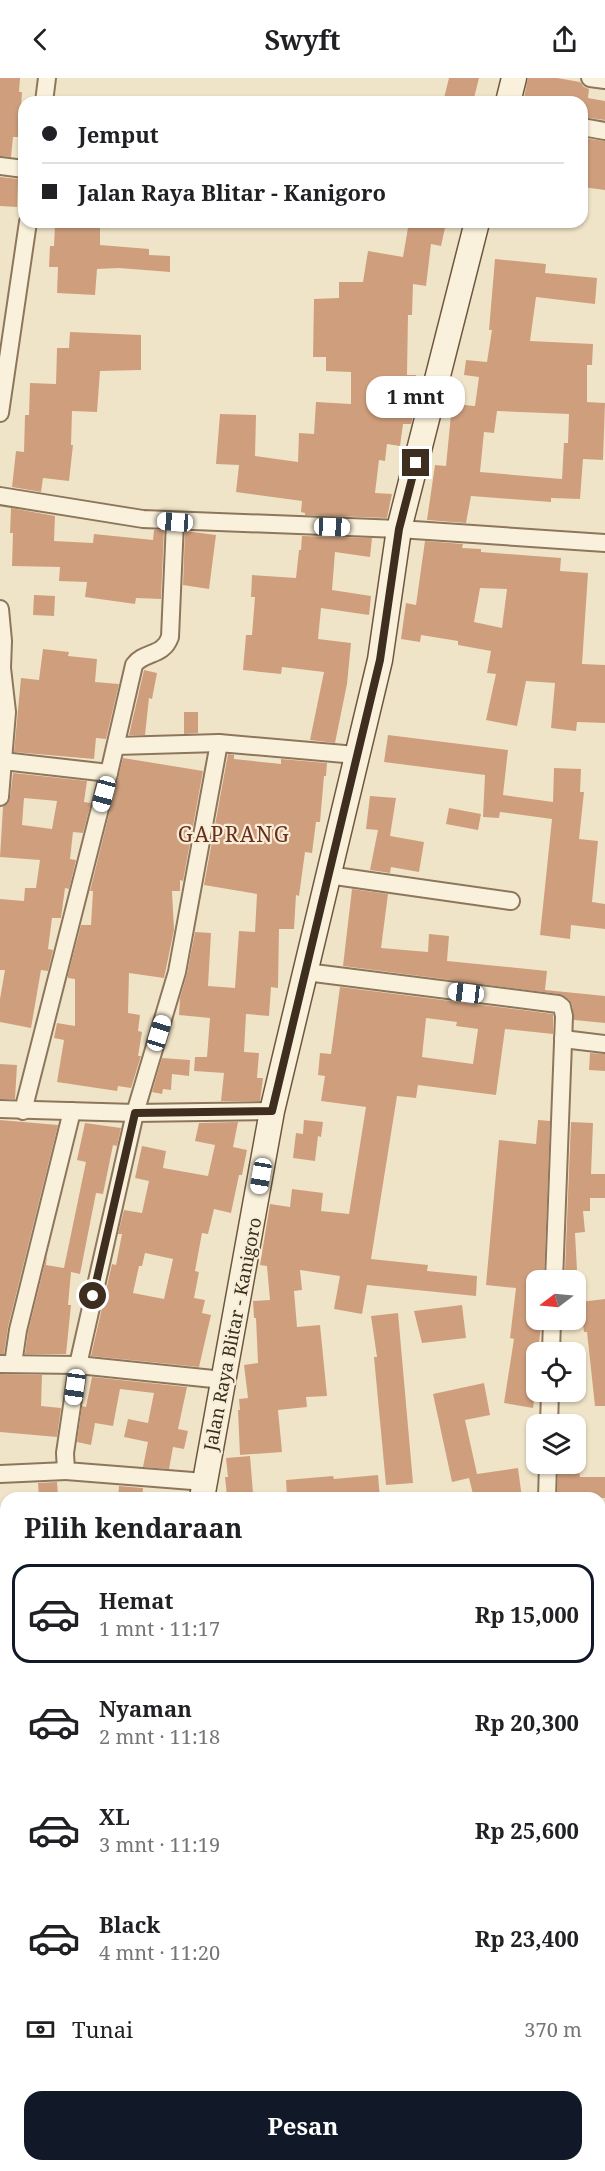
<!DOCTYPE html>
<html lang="id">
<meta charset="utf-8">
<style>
:root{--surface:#fff;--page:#f6f6f6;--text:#202124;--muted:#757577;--line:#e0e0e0;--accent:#111827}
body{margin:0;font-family:"Noto Serif",serif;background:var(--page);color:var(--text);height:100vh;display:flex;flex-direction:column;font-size:22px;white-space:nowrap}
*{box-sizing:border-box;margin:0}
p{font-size:20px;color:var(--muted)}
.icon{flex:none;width:33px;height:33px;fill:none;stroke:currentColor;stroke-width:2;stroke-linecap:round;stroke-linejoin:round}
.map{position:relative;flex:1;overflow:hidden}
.details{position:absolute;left:0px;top:1414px;width:606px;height:680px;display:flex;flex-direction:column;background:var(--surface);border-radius:18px 18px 0 0;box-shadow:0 2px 4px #0004}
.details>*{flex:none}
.hud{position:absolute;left:18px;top:18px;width:570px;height:132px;border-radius:18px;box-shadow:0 2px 4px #0004;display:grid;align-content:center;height:132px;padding:0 24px;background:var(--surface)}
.needle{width:39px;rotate:254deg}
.tools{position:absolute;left:526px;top:1192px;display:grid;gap:12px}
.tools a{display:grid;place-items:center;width:60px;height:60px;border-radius:12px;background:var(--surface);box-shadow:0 2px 4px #0004;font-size:30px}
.end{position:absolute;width:27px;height:27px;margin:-14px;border:8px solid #3d2e20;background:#fff;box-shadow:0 0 0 3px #fff}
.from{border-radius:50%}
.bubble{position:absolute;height:42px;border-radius:18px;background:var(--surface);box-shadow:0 2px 4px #0004;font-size:20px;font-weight:700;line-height:42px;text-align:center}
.car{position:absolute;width:18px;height:36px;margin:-18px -9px;border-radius:8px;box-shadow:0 0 4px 2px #0007;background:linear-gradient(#fff 24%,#345 0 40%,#fff 0 76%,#345 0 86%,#fff 0)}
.hud b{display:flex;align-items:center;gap:21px;height:57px;font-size:22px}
.hud b+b{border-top:2px solid var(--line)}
.hud i{width:15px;height:15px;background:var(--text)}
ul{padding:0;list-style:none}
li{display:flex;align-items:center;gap:18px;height:99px;margin:0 12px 9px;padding:0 12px;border:3px solid transparent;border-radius:18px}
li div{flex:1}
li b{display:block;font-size:22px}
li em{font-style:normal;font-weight:700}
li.active{border-color:var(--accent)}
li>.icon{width:54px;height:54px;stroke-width:1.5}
h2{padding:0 24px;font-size:27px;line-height:72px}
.pay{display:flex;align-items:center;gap:15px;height:66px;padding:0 24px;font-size:22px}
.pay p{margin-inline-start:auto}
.button{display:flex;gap:12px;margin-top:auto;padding:12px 24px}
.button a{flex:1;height:69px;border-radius:18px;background:var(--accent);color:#fff;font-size:24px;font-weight:700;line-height:69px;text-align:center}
header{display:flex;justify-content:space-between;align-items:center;height:78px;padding:0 24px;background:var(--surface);font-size:27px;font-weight:700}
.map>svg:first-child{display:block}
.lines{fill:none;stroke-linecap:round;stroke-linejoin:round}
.stream{stroke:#6f938a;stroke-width:5}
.building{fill:#cf9f7d;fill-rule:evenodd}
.street-casing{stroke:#8d765c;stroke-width:20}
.secondary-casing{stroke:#6f573f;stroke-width:27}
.street{stroke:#faf1dc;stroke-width:16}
.secondary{stroke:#faf1dc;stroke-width:24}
.route{stroke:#3d2e20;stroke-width:8}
.labels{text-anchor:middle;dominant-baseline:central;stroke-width:4.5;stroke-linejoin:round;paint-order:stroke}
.street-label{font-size:18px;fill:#3d2e20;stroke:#f7eed8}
.quarter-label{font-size:21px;letter-spacing:1.5px;fill:#6b2e1e;stroke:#f7eed8}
</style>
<header><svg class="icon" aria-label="back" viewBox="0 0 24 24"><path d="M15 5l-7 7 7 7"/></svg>Swyft<svg class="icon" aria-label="share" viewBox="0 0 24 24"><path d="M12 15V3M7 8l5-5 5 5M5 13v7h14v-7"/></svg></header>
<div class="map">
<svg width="605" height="2093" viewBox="0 0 605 2093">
<rect width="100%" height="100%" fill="#f0e4c8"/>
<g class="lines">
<!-- stream -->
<g class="stream">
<path d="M600,1946L605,1947"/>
<path d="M0,2071H6"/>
</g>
</g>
<!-- building -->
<g class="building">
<path d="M0,0H20L19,14H22L19,59H13L11,79L0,78Z"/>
<path d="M449,0H479L473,24H443Z"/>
<path d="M528,0H557L580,4L584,9L589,11L588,20L605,23V42L582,39V24H523Z"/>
<path d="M582,60L605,63V112L582,109Z"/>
<path d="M0,99L18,101L17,129L0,128Z"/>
<path d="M409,144L445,150L441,168L431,166L426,208L413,206L412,237H408L407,297H416L414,334L411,346H403L400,368L387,366L385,383L379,382L375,415L392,416L387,440L305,437V435L301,434L302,423L236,414L239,387L216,386L220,336L256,337L255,378L298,384L299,355L314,356L316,324L351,326V294L326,293V279H313L314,221L339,220V204H363L368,173L403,179Z"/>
<path d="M55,146H100V167L149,171V177L170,178V194L119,190L97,191L95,217L57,215L58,189H49L50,168H54Z"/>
<path d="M495,181L546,186L545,195L597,200L595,226L536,219L530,263L593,266L592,287H587V324L605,325L603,382L583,381L580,421L551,420V424L471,418L466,445L427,442L435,387L446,388L452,326L475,328L479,299L464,297L466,282L487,284L492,252H489ZM497,333L569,336L568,365H564L562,401L480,394L484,354L494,355Z"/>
<path d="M70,254L141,257V292L100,293L97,334L72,333L71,367H73L69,403L43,400L41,414L12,409L16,373L24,374L25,337H29L30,305L56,306L57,270H69Z"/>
<path d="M11,430L55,438L54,463L93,465L94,456L153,462L154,452H164L161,521L136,520L135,526L85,519L87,504L59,503L60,489L12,488L13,455H10Z"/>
<path d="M185,453L216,457L209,511L183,507Z"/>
<path d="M302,458L372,460L370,479L335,474L332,512L371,518L369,537L321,530L318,561L351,565L347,606L335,665L310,662L324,594L282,589L281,596L243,592L246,557H252L255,519H251L252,497L296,500L299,472H301Z"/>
<path d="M425,463L463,466L462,470L481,471V474L561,480L560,493L588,495L582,586L605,587V645L577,644L576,653L551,650L555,605L526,603L517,648L486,642L496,596L487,595L491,573L458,567V563L421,557L420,564L401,561L406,525L416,527ZM480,510L507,511L502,550L474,544Z"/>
<path d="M34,517L55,518L54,538L33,537Z"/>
<path d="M43,571L69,574L68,578L97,581L95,604L119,606L106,661L96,660L94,681L14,674L21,600L39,602Z"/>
<path d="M144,592L157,595L152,621L149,620L145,657H129Z"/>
<path d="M184,634H198V655L184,656Z"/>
<path d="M388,657L508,672L503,717L553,724L554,690L581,691L580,714H584L579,761L598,763L592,824L605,826V851L571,847L570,861L540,857L552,741L500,734L499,740L483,739L485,697L384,684Z"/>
<path d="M228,676L234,677V681L281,686V681L327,685L326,698H324L320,744H316L312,775L305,774L299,818L296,817L294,851H279L278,910L271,909L269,938L246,936L244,974L259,975L257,1000H263L260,1023H221L224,995L194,993L195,979H207L210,940L179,937L180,920L187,896L195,854L211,855L208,908L235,910L239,853L255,854L257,816L204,807Z"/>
<path d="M123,680L203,693L183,803L180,802V813H172L174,852L164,900L129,895L128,935L140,937L138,953L142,954L138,978H141L131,1010L118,1008L117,1013L57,1004L64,962L54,960L57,945L75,948V901L68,900V897L81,847H91L93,813H90Z"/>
<path d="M13,695L87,703L84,724L91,725L83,755L73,754L70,781L76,782L69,811L65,810L61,840H52L48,871L53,872L48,893L41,892L31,950L0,944V921L5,892H0V821L24,823L25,810H36L40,782L0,779L3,729L8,725L10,720ZM24,720L57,723L52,751L22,747Z"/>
<path d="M370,718L396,720L390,758L424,764L419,794L391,789L390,795L370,792L378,752L366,751Z"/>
<path d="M449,730L481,736L478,752L446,746Z"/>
<path d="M352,811L388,816L381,870L428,874L429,856L449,858L447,883L547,893L545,912L605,918V945L574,942L572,926L568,921L559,916L343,888Z"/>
<path d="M340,909L553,936V956L505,951L496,1017L418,1007L416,1020L397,1018L371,1181L428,1187L427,1193L477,1198L476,1218L367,1207L362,1236L334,1231L340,1198L300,1192L302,1212L294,1213L297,1249L320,1247L327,1318L306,1319L307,1329L278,1332L282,1374L240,1377L238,1332H240L239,1321L248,1320L244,1287L258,1285L256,1240H254L253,1223L270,1222L267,1188L260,1187L270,1126L290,1129L292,1111L323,1115L321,1133L349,1136L366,1029L321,1023L325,998L318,997L320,975L331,976ZM426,940L457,944L456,948L478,951L473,986L422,979Z"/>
<path d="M590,975L605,976V993L589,992Z"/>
<path d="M162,980L190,982L189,998L172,996L171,1012L163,1011L162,1016L152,1014Z"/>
<path d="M0,986L17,987L15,1021H0Z"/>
<path d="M0,1042L58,1047L8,1249L4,1276H0Z"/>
<path d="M304,1042L323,1044L321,1059L318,1058L315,1083L293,1080L296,1055L303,1056Z"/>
<path d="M538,1042L550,1043L544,1203H537V1242H542L539,1264H537V1305L533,1330L504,1325L514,1261L510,1260L516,1210L486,1207L499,1062L536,1066Z"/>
<path d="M238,1044L233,1069L247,1072L242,1097H239L231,1135L214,1131L208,1156L202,1155L195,1193L199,1194L194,1220L205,1222L202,1235L211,1237L199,1289L91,1278L112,1186L116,1187L122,1156H118L124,1132L142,1135L149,1103L135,1100L142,1068L166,1073L163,1090L208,1098L215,1067L195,1063L199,1045ZM145,1175L173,1181L164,1221L133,1215L139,1188H142Z"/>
<path d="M571,1044L593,1045L591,1096H605V1120H590V1133H583L585,1154L575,1155L577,1192H565Z"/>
<path d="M85,1045L121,1050L117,1068L113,1067L103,1116L96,1115L80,1196L71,1194L68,1227H71L66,1276H25L28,1254L47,1177L46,1187L64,1190L86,1084L77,1082Z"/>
<path d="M605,1221V1328H595L587,1254H584L580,1224Z"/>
<path d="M462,1227L466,1260L422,1265L414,1233Z"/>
<path d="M398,1235L413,1405L386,1407L374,1279H377L371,1238Z"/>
<path d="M0,1296L42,1297L41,1328L61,1330L57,1359L0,1354Z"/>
<path d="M92,1299L187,1309L178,1351L188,1353L184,1371L173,1369L169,1391L143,1389L148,1364L124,1359L128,1341L148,1345L154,1315L120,1311L113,1348L95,1345L91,1367L77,1364L82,1328L86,1329Z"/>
<path d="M484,1305L490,1337L465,1342L477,1396L518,1390L522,1420H474L469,1400L452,1404L433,1316Z"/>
<path d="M250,1378L253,1415L227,1418L225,1399H228L226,1380Z"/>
<path d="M558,1386H578L580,1399H605V1420H588V1418L557,1420Z"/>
<path d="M378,1397L380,1420H287L286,1402L333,1398L334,1401Z"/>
<path d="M57,1404L58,1418L39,1420L38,1405Z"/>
<path d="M119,1408L143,1410L142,1420H118Z"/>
</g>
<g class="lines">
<defs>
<g id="street">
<path d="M590,0L605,2"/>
<path d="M44,24L47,0"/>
<path d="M582,49L605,53"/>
<path d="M0,88L24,91"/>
<path d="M0,335L28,144"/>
<path d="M0,418L143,441L399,451L605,465"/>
<path d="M0,531L3,563L2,590L7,634L0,719"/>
<path d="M116,668L219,665L356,677"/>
<path d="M3,683L109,695"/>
<path d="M328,797L511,823"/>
<path d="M306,894L558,926L562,929L564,938L554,1203"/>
<path d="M563,961L605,966"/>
<path d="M0,1031L135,1035L272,1033"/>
<path d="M23,1033L109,695L134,587C144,573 163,579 170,559L175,444"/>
<path d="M551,1275L552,1242"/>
<path d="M0,1286L78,1287L223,1302"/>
<path d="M13,1286L18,1252L72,1033"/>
<path d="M549,1347L550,1314"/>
<path d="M0,1396L66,1393"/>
<path d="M205,1404L66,1393L65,1375L78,1287L135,1035L177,894L219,665"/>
<path d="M547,1420L548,1386"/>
<path d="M600,1454H605"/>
<path d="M0,1805L6,1807"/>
</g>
<g id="secondary">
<path d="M508,24L514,0"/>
<path d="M202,1420L272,1033L380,582L399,451L477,144"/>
<path d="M247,2088L248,2093"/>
</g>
</defs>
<!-- street casing -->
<use href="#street" class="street-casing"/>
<!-- secondary casing -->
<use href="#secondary" class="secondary-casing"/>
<!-- street -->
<use href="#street" class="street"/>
<!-- secondary -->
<use href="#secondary" class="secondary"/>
</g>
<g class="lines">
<!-- route -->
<path class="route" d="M93,1218L135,1035L272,1033L380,582L399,451L416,385"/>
</g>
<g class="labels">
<!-- street labels -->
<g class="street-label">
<text transform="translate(232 1256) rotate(-79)">Jalan Raya Blitar - Kanigoro</text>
</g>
<!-- quarter labels -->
<g class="quarter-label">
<text x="234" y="756">GAPRANG</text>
</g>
</g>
</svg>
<div class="tools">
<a><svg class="needle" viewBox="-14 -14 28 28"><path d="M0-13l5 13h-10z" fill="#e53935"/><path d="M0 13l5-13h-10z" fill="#757577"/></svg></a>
<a><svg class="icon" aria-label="locate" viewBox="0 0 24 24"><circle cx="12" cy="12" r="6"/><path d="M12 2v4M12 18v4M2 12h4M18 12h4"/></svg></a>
<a><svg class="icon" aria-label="layers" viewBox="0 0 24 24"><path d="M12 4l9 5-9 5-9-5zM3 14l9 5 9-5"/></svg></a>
</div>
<i class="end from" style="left:93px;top:1218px"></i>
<i class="end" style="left:416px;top:385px"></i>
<div class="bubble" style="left:366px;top:298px;width:99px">1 mnt</div>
<i class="car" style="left:175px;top:444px;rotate:274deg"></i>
<i class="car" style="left:332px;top:449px;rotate:92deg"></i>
<i class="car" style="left:104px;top:716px;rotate:195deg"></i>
<i class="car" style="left:466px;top:915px;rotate:277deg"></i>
<i class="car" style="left:159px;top:955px;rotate:17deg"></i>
<i class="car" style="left:261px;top:1098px;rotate:190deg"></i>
<i class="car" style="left:75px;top:1309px;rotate:188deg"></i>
<div class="hud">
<b><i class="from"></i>Jemput</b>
<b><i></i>Jalan Raya Blitar - Kanigoro</b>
</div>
<section class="details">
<h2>Pilih kendaraan</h2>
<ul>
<li class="active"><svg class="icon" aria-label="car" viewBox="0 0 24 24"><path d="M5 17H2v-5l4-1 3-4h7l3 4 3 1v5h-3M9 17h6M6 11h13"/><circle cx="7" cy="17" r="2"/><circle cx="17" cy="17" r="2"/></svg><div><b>Hemat</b><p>1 mnt · 11:17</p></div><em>Rp 15,000</em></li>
<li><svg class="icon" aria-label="car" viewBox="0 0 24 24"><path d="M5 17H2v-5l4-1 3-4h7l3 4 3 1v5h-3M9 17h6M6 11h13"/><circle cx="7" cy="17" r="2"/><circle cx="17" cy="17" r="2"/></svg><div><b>Nyaman</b><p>2 mnt · 11:18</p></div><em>Rp 20,300</em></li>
<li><svg class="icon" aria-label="car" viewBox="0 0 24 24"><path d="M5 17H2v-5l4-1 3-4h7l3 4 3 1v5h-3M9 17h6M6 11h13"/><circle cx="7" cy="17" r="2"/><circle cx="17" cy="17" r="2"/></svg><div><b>XL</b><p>3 mnt · 11:19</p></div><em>Rp 25,600</em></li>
<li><svg class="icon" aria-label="car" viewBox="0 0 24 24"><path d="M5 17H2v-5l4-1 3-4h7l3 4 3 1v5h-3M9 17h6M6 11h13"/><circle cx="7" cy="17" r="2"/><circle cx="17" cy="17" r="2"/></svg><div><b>Black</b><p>4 mnt · 11:20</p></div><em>Rp 23,400</em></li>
</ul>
<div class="pay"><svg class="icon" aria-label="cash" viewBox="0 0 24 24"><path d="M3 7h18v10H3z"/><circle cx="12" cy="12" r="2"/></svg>Tunai<p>370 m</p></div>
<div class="button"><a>Pesan</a></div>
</section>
</div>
